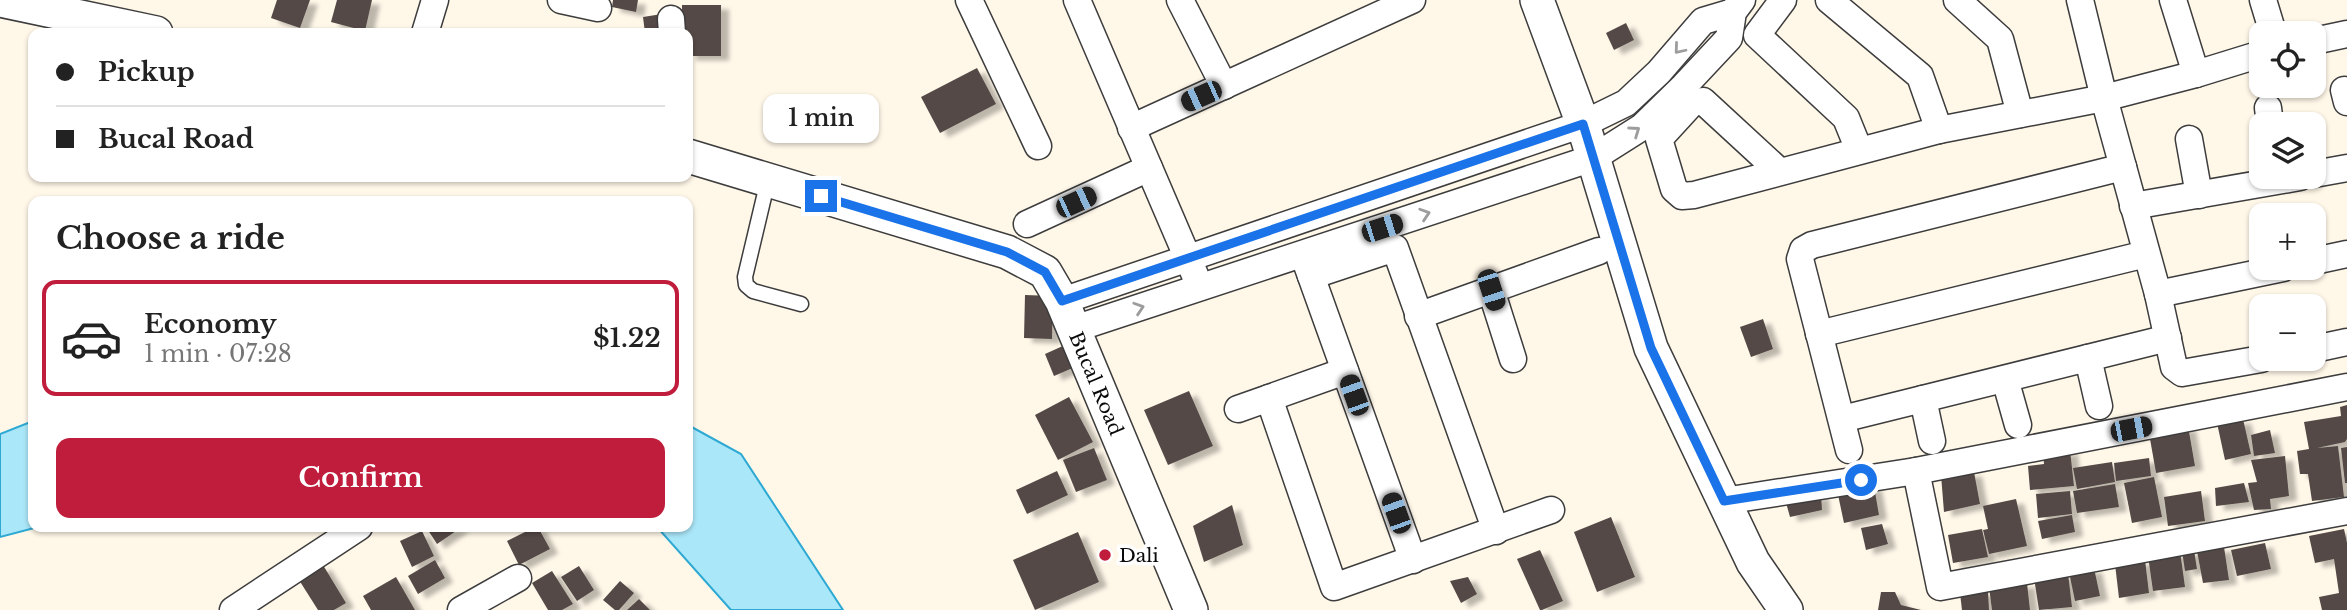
<!DOCTYPE html>
<meta charset="utf-8">
<style>
:root{--surface:#fff;--page:#f2f2f2;--text:#222;--muted:#767676;--line:#e0e0e0;--accent:#c01d3c}
body{margin:0;font-family:"Libre Baskerville",serif;background:var(--page);color:var(--text);height:100vh;display:flex;flex-direction:column;font-size:26px;white-space:nowrap}
*{box-sizing:border-box;margin:0}
p{font-size:23px;color:var(--muted)}
.icon{flex:none;width:38px;height:38px;fill:none;stroke:currentColor;stroke-width:2;stroke-linecap:round;stroke-linejoin:round}
.map{position:relative;flex:1;overflow:hidden}
.panel{position:absolute;left:28px;top:196px;width:665px;height:336px;display:flex;flex-direction:column;background:var(--surface);border-radius:14px;box-shadow:0 2px 5px #0004}
.panel>*{flex:none}
.guide{position:absolute;left:28px;top:28px;width:665px;height:154px;border-radius:14px;box-shadow:0 2px 5px #0004;display:grid;align-content:center;height:154px;padding:0 28px;background:var(--surface)}
.buttons{position:absolute;left:2249px;top:21px;display:grid;gap:14px}
.buttons a{display:grid;place-items:center;width:77px;height:77px;border-radius:14px;background:var(--surface);box-shadow:0 2px 5px #0004;font-size:35px}
.end{position:absolute;width:32px;height:32px;margin:-16px;border:9px solid #1a73e8;background:#fff;box-shadow:0 0 0 4px #fff}
.from{border-radius:50%}
.bubble{position:absolute;height:49px;border-radius:14px;background:var(--surface);box-shadow:0 2px 5px #0004;font-size:23px;font-weight:600;line-height:49px;text-align:center}
.car{position:absolute;width:21px;height:42px;margin:-21px -10px;border-radius:9px;box-shadow:0 0 5px 2px #0007;background:linear-gradient(#222 24%,#8ab4d8 0 40%,#222 0 76%,#8ab4d8 0 86%,#222 0)}
.guide b{display:flex;align-items:center;gap:24px;height:66px;font-size:26px}
.guide b+b{border-top:2px solid var(--line)}
.guide i{width:18px;height:18px;background:var(--text)}
ul{padding:0;list-style:none}
li{display:flex;align-items:center;gap:21px;height:116px;margin:0 14px 10px;padding:0 14px;border:4px solid transparent;border-radius:14px}
li div{flex:1}
li b{display:block;font-size:26px}
li em{font-style:normal;font-weight:600}
li.current{border-color:var(--accent)}
li>.icon{width:63px;height:63px;stroke-width:1.5}
h2{padding:0 28px;font-size:32px;line-height:84px}
.action{display:flex;gap:14px;margin-top:auto;padding:14px 28px}
.action a{flex:1;height:80px;border-radius:14px;background:var(--accent);color:#fff;font-size:28px;font-weight:600;line-height:80px;text-align:center}
.map>svg:first-child{display:block}
.water{fill:#aae7f9;stroke:#2ea9d3;stroke-width:2}
.building{fill:#544a46;filter:url(#shadow)}
.lines{fill:none;stroke-linecap:round;stroke-linejoin:round}
.service-casing{stroke:#3d3d3d;stroke-width:17}
.minor-casing{stroke:#3d3d3d;stroke-width:29}
.tertiary-casing{stroke:#3d3d3d;stroke-width:36}
.service{stroke:#fff;stroke-width:14}
.minor{stroke:#fff;stroke-width:26}
.tertiary{stroke:#fff;stroke-width:33}
.oneway{stroke:#9d9d9d}
.route{stroke:#1a73e8;stroke-width:9}
.poi-dot{fill:#c01d3c;stroke:#fff;stroke-width:2.5}
.labels{text-anchor:middle;dominant-baseline:central;stroke-width:7;stroke-linejoin:round;paint-order:stroke}
.street-label{font-size:19px;fill:#0a0a0a;stroke:#fff}
.poi-label{font-size:19px;fill:#0a0a0a;stroke:#fff;text-anchor:start}
</style>
<div class="map">
<svg width="2347" height="610" viewBox="0 0 2347 610">
<defs>
<filter id="shadow"><feDropShadow dx="8" dy="4.5" stdDeviation="2" flood-color="#0004"/></filter>
</defs>
<rect width="100%" height="100%" fill="#fff7e8"/>
<!-- water -->
<g class="water">
<path d="M33,421V527H38L0,537V434Z"/>
<path d="M688,425L741,454L843,610H731L657,527H688Z"/>
</g>
<!-- building -->
<g class="building">
<path d="M277,0H310L300,28L271,18Z"/>
<path d="M337,0H372L365,31L331,22Z"/>
<path d="M613,0H638L636,12L612,7Z"/>
<path d="M682,5H721V56H688V33H682Z"/>
<path d="M662,14L665,33H645L643,17Z"/>
<path d="M1626,23L1634,40L1614,50L1606,33Z"/>
<path d="M977,68L996,104L940,133L921,97Z"/>
<path d="M1025,295L1053,296L1052,339L1024,338Z"/>
<path d="M1763,319L1773,349L1751,357L1740,327Z"/>
<path d="M1065,345L1075,367L1054,376L1045,354Z"/>
<path d="M1189,391L1213,446L1168,465L1144,410Z"/>
<path d="M1069,397L1093,442L1058,460L1035,415Z"/>
<path d="M2347,405V439L2345,442L2317,448L2338,446L2344,497L2312,501L2308,474H2300L2297,451L2309,449L2304,422L2341,416L2340,407Z"/>
<path d="M2243,419L2251,454L2225,460L2217,423Z"/>
<path d="M2188,426L2195,466L2156,473L2149,433Z"/>
<path d="M2270,430L2275,453L2254,456L2251,435Z"/>
<path d="M2347,447V483H2345L2341,448Z"/>
<path d="M1094,448L1107,480L1076,492L1063,460Z"/>
<path d="M2070,450L2074,486L2030,490L2028,466L2044,464L2043,453Z"/>
<path d="M2285,456L2289,496L2270,499L2271,509L2254,510L2248,483L2257,482L2251,460Z"/>
<path d="M2149,458L2151,476L2116,481L2114,463Z"/>
<path d="M2112,462L2115,482L2077,489L2073,468Z"/>
<path d="M1057,471L1068,495L1027,514L1016,490Z"/>
<path d="M1974,472L1980,504L1944,512L1941,475Z"/>
<path d="M2154,477L2162,517L2132,523L2124,483Z"/>
<path d="M2244,483L2249,502L2216,506L2215,488Z"/>
<path d="M2115,484L2119,507L2077,513L2073,491Z"/>
<path d="M1874,486L1879,515L1844,523L1837,490Z"/>
<path d="M2070,491L2072,514L2038,518L2036,494Z"/>
<path d="M2201,491L2205,521L2168,526L2164,497Z"/>
<path d="M1821,494L1822,510L1790,517L1785,499Z"/>
<path d="M2016,499L2027,546L1989,554L1983,530L1988,529L1983,506Z"/>
<path d="M1232,505L1243,545L1204,562L1193,526Z"/>
<path d="M2072,515L2075,532L2042,539L2038,521Z"/>
<path d="M1611,517L1635,577L1597,592L1574,532Z"/>
<path d="M1882,524L1888,544L1866,550L1861,528Z"/>
<path d="M426,527H462L437,544Z"/>
<path d="M535,527H538L550,549L519,565L507,541Z"/>
<path d="M1982,529L1988,557L1953,563L1948,535Z"/>
<path d="M2344,529L2347,543V610H2322L2319,597L2339,593L2334,559L2315,563L2309,536Z"/>
<path d="M422,531L434,556L412,567L400,541Z"/>
<path d="M1078,532L1099,582L1035,610L1013,560Z"/>
<path d="M2265,543L2271,569L2237,576L2231,550Z"/>
<path d="M2224,547L2229,580L2203,583L2197,551Z"/>
<path d="M1540,550L1563,601L1542,610H1540L1517,559Z"/>
<path d="M2194,550L2197,569L2185,571L2182,551Z"/>
<path d="M2180,551L2185,587L2153,591L2148,556Z"/>
<path d="M435,560L445,578L418,594L408,576Z"/>
<path d="M2145,560L2149,593L2119,598L2115,564Z"/>
<path d="M323,565L346,603L334,610H318L299,580Z"/>
<path d="M579,566L594,590L577,601L561,577Z"/>
<path d="M2094,568L2100,596L2075,601L2069,572Z"/>
<path d="M552,571L573,604L562,610H548L532,583Z"/>
<path d="M2068,573L2072,607L2039,610L2034,578Z"/>
<path d="M396,577L415,610H371L363,596Z"/>
<path d="M1468,577L1477,594L1461,603L1450,581Z"/>
<path d="M620,581L634,593L619,610H615L603,600Z"/>
<path d="M2027,583L2030,610H1992L1989,587Z"/>
<path d="M1988,591L1989,610H1962L1960,593Z"/>
<path d="M1881,592H1895L1901,605L1921,610H1878Z"/>
<path d="M639,599L650,610H627Z"/>
</g>
<g class="lines">
<defs>
<path id="service" d="M768,180L745,277L746,285L753,291L801,304"/>
<g id="minor">
<path d="M561,0L598,8"/>
<path d="M969,0L1038,146"/>
<path d="M1077,0L1195,275"/>
<path d="M1180,0L1224,86"/>
<path d="M1783,0L1757,35L1846,118L1859,150"/>
<path d="M1829,0L1920,76L1939,130"/>
<path d="M1957,0L2000,39L2020,114"/>
<path d="M2080,0L2104,98L2158,294L2174,367L2182,373L2261,359"/>
<path d="M2173,0L2196,74"/>
<path d="M2263,0L2273,33"/>
<path d="M671,19L672,33"/>
<path d="M425,33L435,0"/>
<path d="M2314,41L2347,34"/>
<path d="M2344,90L2347,102"/>
<path d="M2268,108L2270,124"/>
<path d="M1131,128L1412,0"/>
<path d="M2189,139L2199,195"/>
<path d="M1779,171L1703,101L1692,103L1659,139L1674,189L1682,196L1694,195L1939,130L2104,98L2196,74L2261,54"/>
<path d="M2314,174L2347,168"/>
<path d="M2133,206L2300,177"/>
<path d="M1027,224L1149,168"/>
<path d="M2314,261L2347,254"/>
<path d="M1306,262L1413,560"/>
<path d="M1311,276L1395,248L1496,531"/>
<path d="M1491,290L1513,359"/>
<path d="M2158,294L2283,268"/>
<path d="M1062,301L1583,124L1626,103L1659,72L1703,21L1733,12"/>
<path d="M1418,316L1599,251"/>
<path d="M1074,329L1593,158L1642,127L1684,86L1729,38L1733,12L1742,0"/>
<path d="M1819,334L2146,254"/>
<path d="M2314,349L2347,342"/>
<path d="M2088,358L2099,406"/>
<path d="M2005,379L2018,425"/>
<path d="M1269,398L1334,587L1551,510"/>
<path d="M1923,399L1932,441"/>
<path d="M1238,409L1345,371"/>
<path d="M1842,419L2168,338"/>
<path d="M1849,450L1800,259L1803,250L1812,245L2123,167"/>
<path d="M1916,471L1940,587L2347,511"/>
<path d="M1724,501L1916,471L2347,387"/>
<path d="M233,610L359,527"/>
<path d="M461,610L518,578"/>
</g>
<g id="tertiary">
<path d="M0,0L156,33"/>
<path d="M1537,0L1583,124L1651,348L1753,562L1786,610"/>
<path id="s1" d="M688,156L1007,252L1045,272L1062,301L1191,610"/>
</g>
</defs>
<!-- service casing -->
<use href="#service" class="service-casing"/>
<!-- minor casing -->
<use href="#minor" class="minor-casing"/>
<!-- tertiary casing -->
<use href="#tertiary" class="tertiary-casing"/>
<!-- service -->
<use href="#service" class="service"/>
<!-- minor -->
<use href="#minor" class="minor"/>
<!-- tertiary -->
<use href="#tertiary" class="tertiary"/>
</g>
<!-- one-way arrows -->
<defs><path id="oneway-chevron" d="M-2-3.5L2.5 0L-2 3.5" fill="none" stroke-width="1.6" stroke-linecap="round" stroke-linejoin="round" transform="scale(1.75)"/></defs>
<g class="oneway">
<use href="#oneway-chevron" transform="translate(1679 49) rotate(130)"/>
<use href="#oneway-chevron" transform="translate(1635 131) rotate(-35)"/>
<use href="#oneway-chevron" transform="translate(1425 214) rotate(-18)"/>
<use href="#oneway-chevron" transform="translate(1139 308) rotate(-18)"/>
</g>
<g class="lines">
<!-- route -->
<path class="route" d="M821,196L1007,252L1045,272L1062,301L1583,124L1651,348L1724,501L1861,480"/>
</g>
<!-- markers -->
<circle class="poi-dot" cx="1105" cy="555" r="7"/>
<g class="labels">
<!-- street labels -->
<g class="street-label">
<text stroke="none"><textPath href="#s1" startOffset="499">Bucal Road</textPath></text>
</g>
<!-- poi labels -->
<g class="poi-label">
<text x="1119" y="555">Dali</text>
</g>
</g>
</svg>
<div class="buttons">
<a><svg class="icon" aria-label="locate" viewBox="0 0 24 24"><circle cx="12" cy="12" r="6"/><path d="M12 2v4M12 18v4M2 12h4M18 12h4"/></svg></a>
<a><svg class="icon" aria-label="layers" viewBox="0 0 24 24"><path d="M12 4l9 5-9 5-9-5zM3 14l9 5 9-5"/></svg></a>
<a>+</a>
<a>−</a>
</div>
<i class="end from" style="left:1861px;top:480px"></i>
<i class="end" style="left:821px;top:196px"></i>
<div class="bubble" style="left:763px;top:94px;width:116px">1 min</div>
<i class="car" style="left:1201px;top:96px;rotate:246deg"></i>
<i class="car" style="left:1076px;top:202px;rotate:65deg"></i>
<i class="car" style="left:1382px;top:228px;rotate:72deg"></i>
<i class="car" style="left:1491px;top:290px;rotate:162deg"></i>
<i class="car" style="left:1354px;top:395px;rotate:340deg"></i>
<i class="car" style="left:2131px;top:429px;rotate:79deg"></i>
<i class="car" style="left:1396px;top:513px;rotate:340deg"></i>
<div class="guide">
<b><i class="from"></i>Pickup</b>
<b><i></i>Bucal Road</b>
</div>
<section class="panel">
<h2>Choose a ride</h2>
<ul>
<li class="current"><svg class="icon" aria-label="car" viewBox="0 0 24 24"><path d="M5 17H2v-5l4-1 3-4h7l3 4 3 1v5h-3M9 17h6M6 11h13"/><circle cx="7" cy="17" r="2"/><circle cx="17" cy="17" r="2"/></svg><div><b>Economy</b><p>1 min · 07:28</p></div><em>$1.22</em></li>
</ul>
<div class="action"><a>Confirm</a></div>
</section>
</div>
